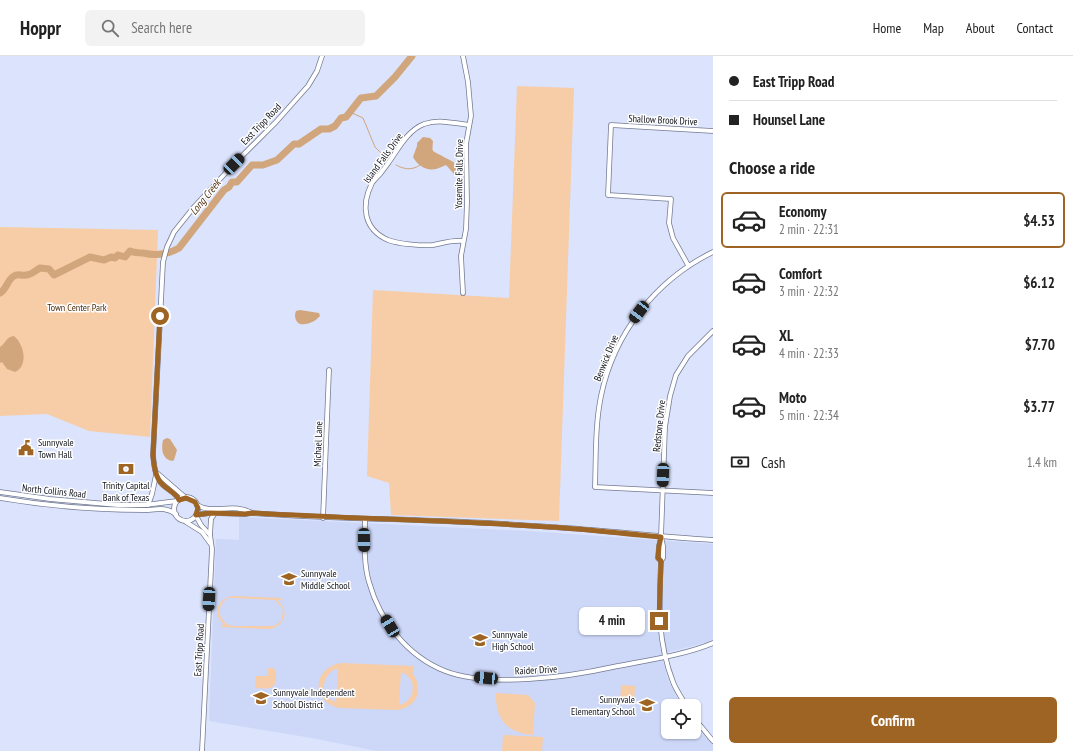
<!DOCTYPE html>
<meta charset="utf-8">
<style>
:root{--surface:#fff;--page:#f2f2f2;--text:#222;--muted:#767676;--line:#e0e0e0;--accent:#9e6423}
body{margin:0;font-family:"PT Sans Narrow",sans-serif;background:var(--page);color:var(--text);height:100vh;display:flex;flex-direction:column;font-size:15px;white-space:nowrap}
*{box-sizing:border-box;margin:0}
p{font-size:13px;color:var(--muted)}
.icon{flex:none;width:22px;height:22px;fill:none;stroke:currentColor;stroke-width:2;stroke-linecap:round;stroke-linejoin:round}
.map{position:relative;flex:1;overflow:hidden}
.sheet{display:flex;flex-direction:column;background:var(--surface);width:360px}
.sheet>*{flex:none}
.hud{display:grid;align-content:center;height:88px;padding:0 16px;background:var(--surface)}
.controls{position:absolute;left:661px;top:643px;display:grid;gap:8px}
.controls a{display:grid;place-items:center;width:40px;height:40px;border-radius:6px;background:var(--surface);box-shadow:0 1px 3px #0004;font-size:20px}
.end{position:absolute;width:18px;height:18px;margin:-9px;border:5px solid #9e6423;background:#fff;box-shadow:0 0 0 2px #fff}
.from{border-radius:50%}
.bubble{position:absolute;height:28px;border-radius:6px;background:var(--surface);box-shadow:0 1px 3px #0004;font-size:13px;font-weight:700;line-height:28px;text-align:center}
.car{position:absolute;width:12px;height:24px;margin:-12px -6px;border-radius:5px;box-shadow:0 0 3px 1px #0007;background:linear-gradient(#222 24%,#8ab4d8 0 40%,#222 0 76%,#8ab4d8 0 86%,#222 0)}
.hud b{display:flex;align-items:center;gap:14px;height:38px;font-size:15px}
.hud b+b{border-top:1px solid var(--line)}
.hud i{width:10px;height:10px;background:var(--text)}
ul{padding:0;list-style:none}
li{display:flex;align-items:center;gap:12px;height:56px;margin:0 8px 6px;padding:0 8px;border:2px solid transparent;border-radius:6px}
li div{flex:1}
li b{display:block;font-size:15px}
li em{font-style:normal;font-weight:700}
li.on{border-color:var(--accent)}
li>.icon{width:36px;height:36px;stroke-width:1.5}
h2{padding:0 16px;font-size:18px;line-height:48px}
.pay{display:flex;align-items:center;gap:10px;height:44px;padding:0 16px;font-size:15px}
.pay p{margin-inline-start:auto}
.action{display:flex;gap:8px;margin-top:auto;padding:8px 16px}
.action a{flex:1;height:46px;border-radius:6px;background:var(--accent);color:#fff;font-size:16px;font-weight:700;line-height:46px;text-align:center}
header{display:flex;align-items:center;gap:24px;box-sizing:border-box;height:56px;padding:0 20px;background:var(--surface);border-bottom:1px solid var(--line)}
header strong{font-size:19px}
nav{display:flex;gap:22px;margin-inline-start:auto;font-size:14px}
.search{width:280px;height:36px;background:var(--page);display:flex;align-items:center;gap:10px;box-sizing:border-box;padding:0 14px;border-radius:6px;color:var(--muted);font-size:15px}
main{display:flex;flex:1;min-height:0}
.map>svg:first-child{display:block}
.built{fill:#cdd7f7}
.green{fill:#f7cda7;fill-rule:evenodd}
.water{fill:#d1a67d}
.lines{fill:none;stroke-linecap:round;stroke-linejoin:round}
.stream{stroke:#d1a67d;stroke-width:1}
.river{stroke:#d1a67d;stroke-width:7}
.minor-casing{stroke:#737a91;stroke-width:5.5}
.minor{stroke:#fff;stroke-width:4}
.route{stroke:#9e6423;stroke-width:5}
.labels{text-anchor:middle;dominant-baseline:central;stroke-width:3;stroke-linejoin:round;paint-order:stroke}
.street-label{font-size:10px;fill:#0f121a;stroke:#fff}
.park-label{font-size:10px;fill:#4b2d0c;stroke:#fff}
.poi-label{font-size:10px;fill:#0f121a;stroke:#fff;text-anchor:start}
.water-label{font-size:11px;font-style:italic;fill:#543616;stroke:#fff}
</style>
<header>
<strong>Hoppr</strong>
<div class="search"><svg class="icon" aria-label="search" viewBox="0 0 24 24"><circle cx="10" cy="10" r="6"/><path d="M15 15l6 6"/></svg>Search here</div>
<nav><a>Home</a><a>Map</a><a>About</a><a>Contact</a></nav>
</header>
<main>
<div class="map">
<svg width="713" height="695" viewBox="0 0 713 695">
<rect width="100%" height="100%" fill="#dbe3fd"/>
<!-- built -->
<path class="built" d="M239,461L528,475L713,488V583L708,586L661,598L669,626L682,650H668V676H694V670L713,688V695H376L312,682L209,665L216,483L239,484Z"/>
<!-- green -->
<g class="green">
<path d="M517,30L574,32L559,465L391,459L389,427L367,420L373,234L509,242Z"/>
<path d="M0,171L158,174L150,381L89,375L47,358L0,360Z"/>
<path d="M233,540L281,542V544H277C291,554 284,571 269,573L221,571V569H225C211,559 217,542 233,540ZM228,542H233L275,544L282,551L283,555L281,565L274,570H232L227,568C217,561 217,549 228,542Z"/>
<path d="M341,607L414,610V616H412C424,633 418,650 398,654L339,652C311,645 312,612 341,607ZM335,613H338L336,646C319,640 321,621 335,613ZM401,616C418,622 416,645 399,649Z"/>
<path d="M268,612H274C277,618 278,631 269,632C265,633 260,632 255,632L256,620H268Z"/>
<path d="M621,629L635,630L634,648H620Z"/>
<path d="M496,637L528,639L535,647L533,679C507,677 495,663 496,637Z"/>
<path d="M503,679L543,681L542,695H502Z"/>
</g>
<!-- water -->
<g class="water">
<path d="M423,81L430,82L433,85C433,87 432,93 433,95C434,96 454,106 457,108L458,112L461,111L464,112V114L454,118L446,109C443,110 440,112 436,113C426,115 418,110 413,101L417,90V87Z"/>
<path d="M300,254L319,257L320,260C315,266 307,269 300,268C295,266 294,259 296,255Z"/>
<path d="M14,280C24,288 29,310 15,316L7,313L2,306L0,307V291C6,287 6,281 14,280Z"/>
<path d="M167,382L170,383L177,394L174,404L172,405C162,403 161,393 163,384Z"/>
</g>
<g class="lines">
<!-- stream -->
<g class="stream">
<path d="M350,56L363,62L375,91L387,103"/>
<path d="M396,109C403,113 412,115 420,109"/>
</g>
<!-- river -->
<path class="river" d="M0,237C7,233 7,224 14,220C18,217 22,220 26,219C31,219 36,214 40,212L49,213L54,219L90,201L104,204L111,201L115,202L118,199L125,201L130,195C135,197 138,197 143,197C156,200 167,199 179,192L224,134L229,131L232,126H237L252,109H263L277,104L294,88H299L321,73H329L335,70L341,62L346,61L361,42L376,40L395,21L412,0"/>
<defs>
<g id="minor">
<path d="M463,0L468,26L471,60L466,88L467,146L466,173L461,200L463,237"/>
<path d="M463,185C452,184 444,187 433,189C422,190 399,188 388,184C363,173 361,149 372,127C374,124 377,121 380,118C383,114 386,110 389,106C398,93 408,74 424,68C439,63 454,67 469,69"/>
<path d="M713,196C656,224 614,277 601,340C595,369 596,401 595,431L713,437"/>
<path d="M688,209L673,182L669,167L671,143L608,139L611,69L713,75"/>
<path d="M157,417L186,442"/>
<path d="M0,436L50,443L118,449H145L177,445"/>
<circle cx="186" cy="453" r="12"/>
<path d="M0,442C47,450 95,454 144,454C157,454 164,450 176,458"/>
<path d="M179,444C176,437 168,434 163,429C155,422 154,409 153,399L163,206L167,191L174,176L194,151L234,108L276,66L308,30L317,15L322,0"/>
<path d="M148,449L152,438L156,419"/>
<path d="M197,449C214,459 233,446 252,457"/>
<path d="M196,459L210,457L245,458L252,457C351,464 451,463 551,471C605,474 659,481 713,484"/>
<path d="M196,460L201,469L210,479L212,493L202,695"/>
<path d="M323,462L329,314"/>
<path d="M365,463C365,484 363,505 369,526C380,565 407,600 445,615C489,632 568,621 613,611C643,605 685,599 713,587"/>
<path d="M186,466L202,476L210,487"/>
<path d="M210,478L211,463L215,457"/>
<path d="M661,482L659,490L658,502L661,505"/>
<path d="M686,650C682,642 676,634 673,626C657,584 659,549 661,505L663,502V490L661,481L665,371L670,340L676,319L688,300L713,275"/>
<path d="M694,662L713,685"/>
</g>
</defs>
<!-- minor casing -->
<use href="#minor" class="minor-casing"/>
<!-- minor -->
<use href="#minor" class="minor"/>
</g>
<g class="lines">
<!-- route -->
<path class="route" d="M160,260L153,399C154,409 155,422 163,429C168,434 176,437 179,444L186,442L195,446L198,452L196,459L210,457L245,458L252,457C351,463 450,464 549,471C587,473 624,478 661,481L659,490L658,502L661,505L659,565"/>
</g>
<!-- icons -->
<defs>
<symbol id="civic-bare" viewBox="-9 -9 18 18"><path d="M-.6-6.5H3V-4.5H.6V-3L4-1V1h2V6H-6V1h2V-1L-.6-3ZM-1.2 2.5V6h2.4V2.5Z" fill="#9e6423" stroke="#fff" stroke-width="2.5" paint-order="stroke"/></symbol>
<symbol id="bank-bare" viewBox="-9 -9 18 18"><path d="M-6-4H6V4H-6ZM0-2.3a2.3 2.3 0 1 0 0 4.6a2.3 2.3 0 1 0 0-4.6Z" fill="#9e6423" stroke="#fff" stroke-width="2.5" paint-order="stroke"/></symbol>
<symbol id="school-bare" viewBox="-9 -9 18 18"><path d="M0-5L7-2L0 1L-7-2ZM-4 1L0 2.5L4 1V4Q0 6-4 4Z" fill="#9e6423" stroke="#fff" stroke-width="2.5" paint-order="stroke"/></symbol>
</defs>
<g fill-rule="evenodd">
<use href="#civic-bare" x="15" y="381" width="22" height="22"/>
<use href="#bank-bare" x="115" y="402" width="22" height="22"/>
<use href="#school-bare" x="278" y="512" width="22" height="22"/>
<use href="#school-bare" x="469" y="573" width="22" height="22"/>
<use href="#school-bare" x="250" y="631" width="22" height="22"/>
<use href="#school-bare" x="636" y="638" width="22" height="22"/>
</g>
<g class="labels">
<!-- street labels -->
<g class="street-label">
<text transform="translate(663 64) rotate(3)">Shallow Brook Drive</text>
<text transform="translate(261 68) rotate(-46)">East Tripp Road</text>
<text transform="translate(383 102) rotate(-54)">Island Falls Drive</text>
<text transform="translate(459 118) rotate(-89)">Yosemite Falls Drive</text>
<text transform="translate(606 302) rotate(-68)">Benwick Drive</text>
<text transform="translate(659 370) rotate(-84)">Redstone Drive</text>
<text transform="translate(318 388) rotate(-88)">Michael Lane</text>
<text transform="translate(54 435) rotate(6)">North Collins Road</text>
<text transform="translate(199 594) rotate(-87)">East Tripp Road</text>
<text transform="translate(536 614) rotate(-3)">Raider Drive</text>
</g>
<!-- park labels -->
<g class="park-label">
<text x="77" y="251">Town Center Park</text>
</g>
<!-- poi labels -->
<g class="poi-label">
<text x="38" y="386">Sunnyvale<tspan x="38" dy="12">Town Hall</tspan></text>
<text x="126" y="429" text-anchor="middle">Trinity Capital<tspan x="126" dy="12">Bank of Texas</tspan></text>
<text x="301" y="517">Sunnyvale<tspan x="301" dy="12">Middle School</tspan></text>
<text x="492" y="578">Sunnyvale<tspan x="492" dy="12">High School</tspan></text>
<text x="273" y="636">Sunnyvale Independent<tspan x="273" dy="12">School District</tspan></text>
<text x="635" y="643" text-anchor="end">Sunnyvale<tspan x="635" dy="12">Elementary School</tspan></text>
</g>
<!-- water labels -->
<g class="water-label">
<text transform="translate(205 141) rotate(-51)">Long Creek</text>
</g>
</g>
</svg>
<div class="controls">
<a><svg class="icon" aria-label="locate" viewBox="0 0 24 24"><circle cx="12" cy="12" r="6"/><path d="M12 2v4M12 18v4M2 12h4M18 12h4"/></svg></a>
</div>
<i class="end from" style="left:160px;top:260px"></i>
<i class="end" style="left:659px;top:565px"></i>
<div class="bubble" style="left:579px;top:551px;width:66px">4 min</div>
<i class="car" style="left:234px;top:108px;rotate:45deg"></i>
<i class="car" style="left:639px;top:256px;rotate:217deg"></i>
<i class="car" style="left:663px;top:419px;rotate:182deg"></i>
<i class="car" style="left:364px;top:484px;rotate:179deg"></i>
<i class="car" style="left:209px;top:543px;rotate:183deg"></i>
<i class="car" style="left:390px;top:570px;rotate:329deg"></i>
<i class="car" style="left:486px;top:622px;rotate:275deg"></i>
</div>
<section class="sheet">
<div class="hud">
<b><i class="from"></i>East Tripp Road</b>
<b><i></i>Hounsel Lane</b>
</div>
<h2>Choose a ride</h2>
<ul>
<li class="on"><svg class="icon" aria-label="car" viewBox="0 0 24 24"><path d="M5 17H2v-5l4-1 3-4h7l3 4 3 1v5h-3M9 17h6M6 11h13"/><circle cx="7" cy="17" r="2"/><circle cx="17" cy="17" r="2"/></svg><div><b>Economy</b><p>2 min · 22:31</p></div><em>$4.53</em></li>
<li><svg class="icon" aria-label="car" viewBox="0 0 24 24"><path d="M5 17H2v-5l4-1 3-4h7l3 4 3 1v5h-3M9 17h6M6 11h13"/><circle cx="7" cy="17" r="2"/><circle cx="17" cy="17" r="2"/></svg><div><b>Comfort</b><p>3 min · 22:32</p></div><em>$6.12</em></li>
<li><svg class="icon" aria-label="car" viewBox="0 0 24 24"><path d="M5 17H2v-5l4-1 3-4h7l3 4 3 1v5h-3M9 17h6M6 11h13"/><circle cx="7" cy="17" r="2"/><circle cx="17" cy="17" r="2"/></svg><div><b>XL</b><p>4 min · 22:33</p></div><em>$7.70</em></li>
<li><svg class="icon" aria-label="car" viewBox="0 0 24 24"><path d="M5 17H2v-5l4-1 3-4h7l3 4 3 1v5h-3M9 17h6M6 11h13"/><circle cx="7" cy="17" r="2"/><circle cx="17" cy="17" r="2"/></svg><div><b>Moto</b><p>5 min · 22:34</p></div><em>$3.77</em></li>
</ul>
<div class="pay"><svg class="icon" aria-label="cash" viewBox="0 0 24 24"><path d="M3 7h18v10H3z"/><circle cx="12" cy="12" r="2"/></svg>Cash<p>1.4 km</p></div>
<div class="action"><a>Confirm</a></div>
</section>
</main>
